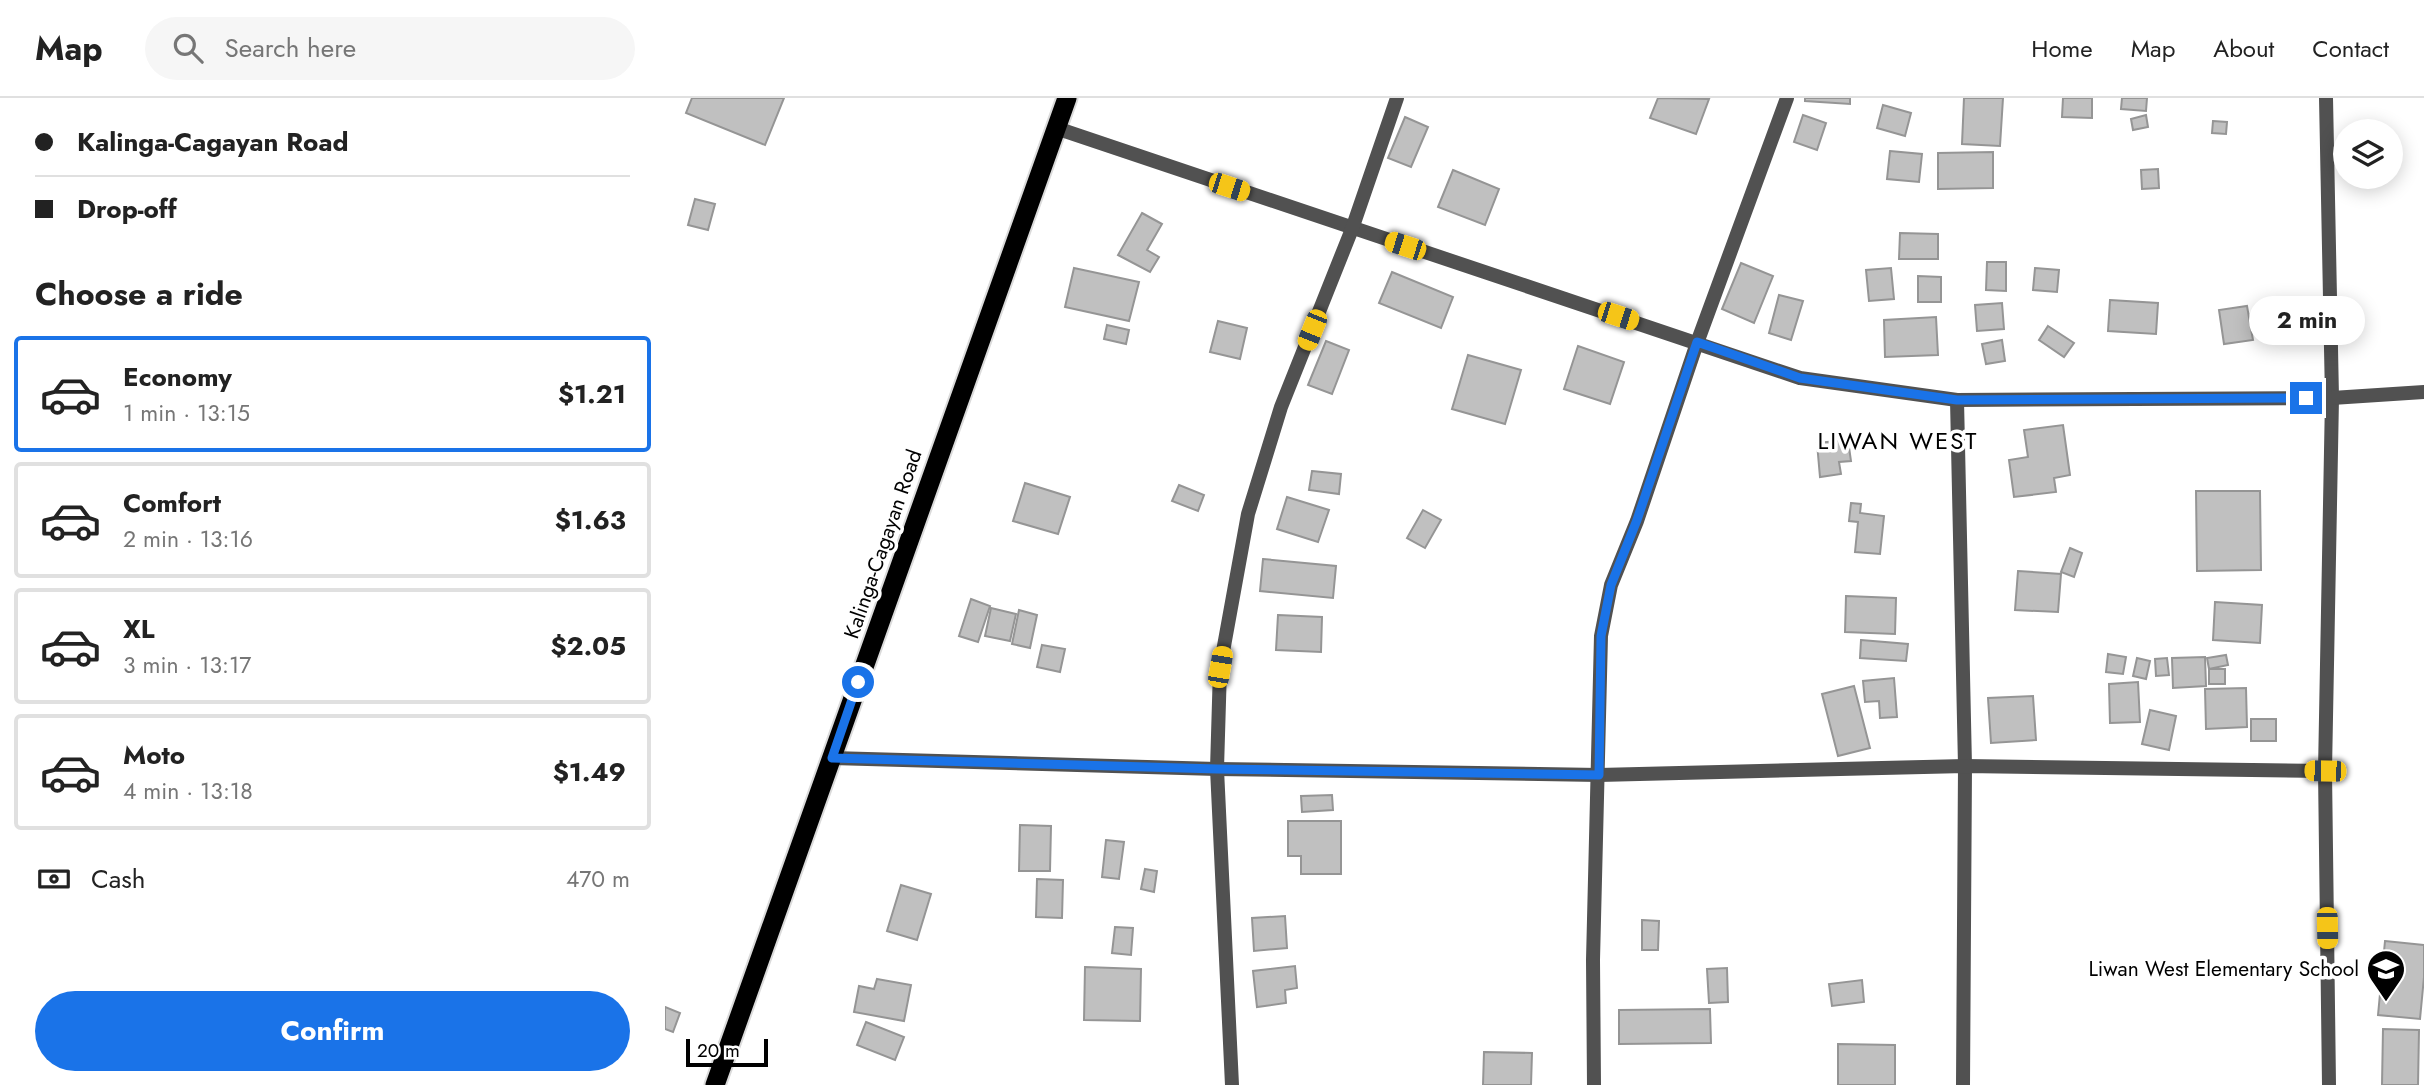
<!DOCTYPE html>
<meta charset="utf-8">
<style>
:root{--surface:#fff;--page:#f6f6f6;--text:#222;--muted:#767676;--line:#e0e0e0;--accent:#1a73e8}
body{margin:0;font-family:Jost,sans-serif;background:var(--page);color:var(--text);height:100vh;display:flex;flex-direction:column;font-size:26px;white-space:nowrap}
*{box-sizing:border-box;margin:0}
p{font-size:23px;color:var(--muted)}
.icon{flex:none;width:38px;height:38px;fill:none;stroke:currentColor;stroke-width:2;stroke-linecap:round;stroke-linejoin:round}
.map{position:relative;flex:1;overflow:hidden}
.drawer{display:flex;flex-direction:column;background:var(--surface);width:665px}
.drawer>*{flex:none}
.banner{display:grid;align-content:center;height:154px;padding:0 35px;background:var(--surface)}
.controls{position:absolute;left:1668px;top:21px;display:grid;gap:14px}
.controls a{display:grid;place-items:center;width:70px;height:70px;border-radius:50%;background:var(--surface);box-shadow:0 4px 18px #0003;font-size:35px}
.scale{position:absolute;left:21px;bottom:18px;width:82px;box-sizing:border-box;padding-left:7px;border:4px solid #000;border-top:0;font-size:19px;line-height:24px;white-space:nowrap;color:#000;-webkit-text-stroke:5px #fff;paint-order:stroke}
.end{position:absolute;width:32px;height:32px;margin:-16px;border:9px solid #1a73e8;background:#fff;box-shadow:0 0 0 4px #fff}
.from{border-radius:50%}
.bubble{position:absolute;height:49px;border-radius:24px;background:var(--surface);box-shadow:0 4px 18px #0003;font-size:23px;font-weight:700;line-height:49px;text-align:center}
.car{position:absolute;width:21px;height:42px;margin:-21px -10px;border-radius:9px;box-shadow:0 0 5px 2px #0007;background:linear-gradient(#f5c518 24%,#345 0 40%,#f5c518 0 76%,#345 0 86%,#f5c518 0)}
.banner b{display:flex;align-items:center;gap:24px;height:66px;font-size:26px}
.banner b+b{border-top:2px solid var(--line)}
.banner i{width:18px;height:18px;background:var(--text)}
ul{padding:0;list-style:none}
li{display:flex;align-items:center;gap:21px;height:116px;margin:0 14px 10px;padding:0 21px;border:4px solid var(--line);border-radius:7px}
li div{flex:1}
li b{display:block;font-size:26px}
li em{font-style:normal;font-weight:700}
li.current{border-color:var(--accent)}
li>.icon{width:63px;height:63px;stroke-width:1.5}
h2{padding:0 35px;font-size:32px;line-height:84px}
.pay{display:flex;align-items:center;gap:18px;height:77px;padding:0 35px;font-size:26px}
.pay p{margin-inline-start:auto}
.action{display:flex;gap:14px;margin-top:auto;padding:14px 35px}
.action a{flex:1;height:80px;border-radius:42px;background:var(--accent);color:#fff;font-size:28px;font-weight:700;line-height:80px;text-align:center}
header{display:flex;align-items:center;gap:42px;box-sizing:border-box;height:98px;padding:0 35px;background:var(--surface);border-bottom:2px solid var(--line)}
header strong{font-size:33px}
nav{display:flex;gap:38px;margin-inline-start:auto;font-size:24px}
.search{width:490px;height:63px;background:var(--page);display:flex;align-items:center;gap:18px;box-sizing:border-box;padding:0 24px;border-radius:38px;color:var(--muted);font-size:26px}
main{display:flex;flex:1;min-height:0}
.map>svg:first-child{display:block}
.building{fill:#c0c0c0;stroke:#959595;stroke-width:2}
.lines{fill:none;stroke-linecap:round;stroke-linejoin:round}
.trunk-casing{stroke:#dbdbdb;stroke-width:23}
.minor{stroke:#515151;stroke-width:14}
.trunk{stroke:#000;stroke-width:19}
.route{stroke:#1a73e8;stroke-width:9}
.labels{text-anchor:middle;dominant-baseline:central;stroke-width:7;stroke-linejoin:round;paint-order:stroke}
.street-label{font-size:21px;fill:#000;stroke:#fff}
.poi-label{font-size:21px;fill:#000;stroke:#fff;text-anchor:end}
.quarter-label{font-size:24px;letter-spacing:2px;fill:#000;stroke:#fff}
</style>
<header>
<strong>Map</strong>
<div class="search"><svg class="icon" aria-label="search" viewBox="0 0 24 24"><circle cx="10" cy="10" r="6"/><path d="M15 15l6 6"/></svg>Search here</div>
<nav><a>Home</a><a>Map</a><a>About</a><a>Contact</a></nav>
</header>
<main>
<section class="drawer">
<div class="banner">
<b><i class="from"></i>Kalinga-Cagayan Road</b>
<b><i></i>Drop-off</b>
</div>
<h2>Choose a ride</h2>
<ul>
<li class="current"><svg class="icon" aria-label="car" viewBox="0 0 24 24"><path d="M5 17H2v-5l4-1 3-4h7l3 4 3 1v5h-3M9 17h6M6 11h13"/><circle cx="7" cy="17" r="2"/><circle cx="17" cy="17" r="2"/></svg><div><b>Economy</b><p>1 min · 13:15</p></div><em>$1.21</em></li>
<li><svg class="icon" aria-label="car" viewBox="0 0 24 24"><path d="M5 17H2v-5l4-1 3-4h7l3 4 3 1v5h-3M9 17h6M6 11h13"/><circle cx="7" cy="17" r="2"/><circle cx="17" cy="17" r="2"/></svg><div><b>Comfort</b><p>2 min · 13:16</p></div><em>$1.63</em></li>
<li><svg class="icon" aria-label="car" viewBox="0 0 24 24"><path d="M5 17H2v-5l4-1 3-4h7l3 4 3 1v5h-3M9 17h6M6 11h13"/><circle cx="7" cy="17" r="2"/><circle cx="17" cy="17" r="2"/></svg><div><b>XL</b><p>3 min · 13:17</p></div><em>$2.05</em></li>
<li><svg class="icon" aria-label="car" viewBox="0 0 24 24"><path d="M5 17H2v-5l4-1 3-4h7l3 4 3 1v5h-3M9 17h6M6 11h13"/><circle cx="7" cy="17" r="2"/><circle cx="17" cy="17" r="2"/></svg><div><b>Moto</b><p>4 min · 13:18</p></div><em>$1.49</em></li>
</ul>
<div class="pay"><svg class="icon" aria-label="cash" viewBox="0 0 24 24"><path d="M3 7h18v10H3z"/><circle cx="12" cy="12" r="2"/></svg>Cash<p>470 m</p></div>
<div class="action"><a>Confirm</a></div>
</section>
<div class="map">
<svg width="1759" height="987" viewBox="0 0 1759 987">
<rect width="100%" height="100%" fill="#fff"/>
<!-- building -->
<g class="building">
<path d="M27,0H119L100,47L21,15Z"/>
<path d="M993,0L1044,1L1031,36L985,20Z"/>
<path d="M1140,0H1185V6L1140,3Z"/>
<path d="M1299,0H1338L1335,48L1297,46Z"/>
<path d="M1398,0H1427V20L1397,19Z"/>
<path d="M1457,0H1482L1481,13L1456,11Z"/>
<path d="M1218,7L1246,15L1240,38L1212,30Z"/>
<path d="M1138,17L1161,25L1152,52L1129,44Z"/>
<path d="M1481,17L1483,29L1468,32L1466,21Z"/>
<path d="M740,19L763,29L746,69L723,60Z"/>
<path d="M1548,23L1562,24L1561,36L1547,35Z"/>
<path d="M1225,53L1257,56L1254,84L1222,81Z"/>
<path d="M1328,54V90L1273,91V55Z"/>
<path d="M1493,71L1494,90L1477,91L1476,72Z"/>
<path d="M788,72L834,91L820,127L773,109Z"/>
<path d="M30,101L50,106L43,132L23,127Z"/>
<path d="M477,115L497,126L482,152L494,159L485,174L453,157Z"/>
<path d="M1235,135L1273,136V161H1234Z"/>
<path d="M1322,164H1341V193L1321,192Z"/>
<path d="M1076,165L1108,178L1089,225L1057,211Z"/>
<path d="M409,170L474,184L464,223L400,209Z"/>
<path d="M1226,170L1229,201L1204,203L1201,172Z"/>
<path d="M1370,170L1394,172L1392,194L1368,192Z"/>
<path d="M727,174L788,199L776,230L714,205Z"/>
<path d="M1253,178L1276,179V204H1253Z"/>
<path d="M1114,197L1138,203L1126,242L1104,235Z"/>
<path d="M1445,202L1493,205L1491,236L1443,233Z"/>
<path d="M1337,205L1339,231L1312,233L1310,207Z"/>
<path d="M1582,208L1588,242L1559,246L1554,212Z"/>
<path d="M1271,219L1273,257L1220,259L1219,222Z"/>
<path d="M553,223L582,230L575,261L545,254Z"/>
<path d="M442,227L464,232L461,246L439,241Z"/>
<path d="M1383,228L1409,245L1399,259L1374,242Z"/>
<path d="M1337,242L1340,263L1321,266L1317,246Z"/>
<path d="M661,243L684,252L667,296L643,287Z"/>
<path d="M913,248L959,264L945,306L899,291Z"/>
<path d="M803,257L856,272L840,326L787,311Z"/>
<path d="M1398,327L1405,377L1389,380L1391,394L1349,399L1344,362L1363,359L1359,332Z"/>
<path d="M1183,342L1186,363L1174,364L1176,376L1155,379L1152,345Z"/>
<path d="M647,373L676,376L674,396L644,392Z"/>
<path d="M360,385L405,399L393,436L348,423Z"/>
<path d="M514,387L539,397L533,413L507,403Z"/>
<path d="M1531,393H1595L1596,472L1532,473Z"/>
<path d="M622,399L664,412L653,444L612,431Z"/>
<path d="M1186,405L1196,406L1195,415L1219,418L1215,456L1190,454L1193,424L1184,423Z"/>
<path d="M758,412L776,422L760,450L742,440Z"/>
<path d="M1405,450L1417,455L1409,479L1396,474Z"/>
<path d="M598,461L671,468L668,500L595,493Z"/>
<path d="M1353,473L1396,476L1393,514L1350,512Z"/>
<path d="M1181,498L1231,500L1230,536L1180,534Z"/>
<path d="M306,501L325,508L313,544L294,538Z"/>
<path d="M1550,504L1597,507L1595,545L1548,542Z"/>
<path d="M326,510L351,516L345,543L320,538Z"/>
<path d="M354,512L372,517L365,550L347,546Z"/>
<path d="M613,517L657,519L656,554L611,552Z"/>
<path d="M1196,542L1243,546L1241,563L1195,560Z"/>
<path d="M377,547L400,551L395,574L372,569Z"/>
<path d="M1443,556L1461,559L1458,576L1441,574Z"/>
<path d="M1561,557L1563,567L1544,571L1542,560Z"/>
<path d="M1540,559L1541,588L1508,590L1507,560Z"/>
<path d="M1472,560L1485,563L1481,581L1468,578Z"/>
<path d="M1502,560L1504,577L1491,578L1490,561Z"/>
<rect x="1544" y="571" width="16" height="15"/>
<path d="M1229,580L1232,619L1215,620L1214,603L1200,604L1198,583Z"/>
<path d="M1473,584L1475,624L1445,625L1444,586Z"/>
<path d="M1189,588L1205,650L1173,658L1157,596Z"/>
<path d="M1581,590L1582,629L1541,631L1540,591Z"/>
<path d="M1368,598L1371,642L1326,645L1323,600Z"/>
<path d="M1485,612L1511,618L1504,652L1477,646Z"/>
<rect x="1586" y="621" width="25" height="22"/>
<path d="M667,697L668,712L637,714L636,698Z"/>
<path d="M623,723H676V776H636V758H623Z"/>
<path d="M355,727L386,728L385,773H354Z"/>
<path d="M441,742L459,744L454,781L437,779Z"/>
<path d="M480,771L492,773L489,794L476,791Z"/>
<path d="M372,781L398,782L397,820L371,819Z"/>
<path d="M236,787L266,796L252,842L222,833Z"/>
<path d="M620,818L622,850L589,853L587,820Z"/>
<path d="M977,822L994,823L993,852H977Z"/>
<path d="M450,829L468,830L466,857L447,855Z"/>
<path d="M1720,843L1759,847V879L1755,921L1713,917Z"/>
<path d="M630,868L632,890L620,892L621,905L592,909L588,873Z"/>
<path d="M420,869L476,871L475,923L419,922Z"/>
<path d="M1062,870L1063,904L1044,905L1042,871Z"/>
<path d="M212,881L246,887L239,923L189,914L194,888L209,891Z"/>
<path d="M1197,882L1199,904L1167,908L1164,886Z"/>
<path d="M0,909L15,915L8,934L0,931Z"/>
<path d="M1045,911L1046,945L954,946V912Z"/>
<path d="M201,924L239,939L230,962L192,947Z"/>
<path d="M1718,931L1754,932L1753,987H1717Z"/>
<path d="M1173,946L1230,947V987H1173Z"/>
<path d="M819,954L867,955L866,987H818Z"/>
</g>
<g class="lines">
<defs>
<path id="trunk" d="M50,987L402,0"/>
</defs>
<!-- trunk casing -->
<use href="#trunk" class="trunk-casing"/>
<!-- minor -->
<g class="minor">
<path d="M1661,0L1667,300L1660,673L1664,987"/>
<path d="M391,30L1135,280L1292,302L1667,300L1759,294"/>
<path d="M1292,302L1300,668L1298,987"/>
<path d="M167,660L552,671L934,677L1300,668L1660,673"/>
<path d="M567,987L552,671L555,570L583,416L616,309L687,131L732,0"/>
<path d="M929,987L928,862L936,538L946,487L972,423L1032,245L1122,0"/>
</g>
<!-- trunk -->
<use href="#trunk" class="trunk"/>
</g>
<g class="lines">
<!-- route -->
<path class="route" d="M193,584L167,660L552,671L934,677L936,538L946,487L972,422L1032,244L1135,280L1292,302L1641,300"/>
</g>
<!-- icons -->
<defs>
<symbol id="school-pin" viewBox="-11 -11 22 30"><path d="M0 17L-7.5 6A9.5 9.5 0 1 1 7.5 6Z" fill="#000" stroke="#fff"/><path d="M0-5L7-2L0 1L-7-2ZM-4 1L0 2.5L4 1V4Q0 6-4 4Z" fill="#fff"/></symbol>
</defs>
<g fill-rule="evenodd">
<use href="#school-pin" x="1699" y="849" width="44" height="60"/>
</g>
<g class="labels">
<!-- street labels -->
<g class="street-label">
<text transform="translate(218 446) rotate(-71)">Kalinga-Cagayan Road</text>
</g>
<!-- poi labels -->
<g class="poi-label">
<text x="1694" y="871">Liwan West Elementary School</text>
</g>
<!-- quarter labels -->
<g class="quarter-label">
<text x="1233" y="342">LIWAN WEST</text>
</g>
</g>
</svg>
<div class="controls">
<a><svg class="icon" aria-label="layers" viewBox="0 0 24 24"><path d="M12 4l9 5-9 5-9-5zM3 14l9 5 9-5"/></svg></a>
</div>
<div class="scale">20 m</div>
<i class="end from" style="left:193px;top:584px"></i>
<i class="end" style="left:1641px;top:300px"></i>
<div class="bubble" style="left:1584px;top:198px;width:116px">2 min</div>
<i class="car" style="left:564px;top:89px;rotate:108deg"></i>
<i class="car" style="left:740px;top:148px;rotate:288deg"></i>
<i class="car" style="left:953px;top:218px;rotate:108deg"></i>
<i class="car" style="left:647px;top:232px;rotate:202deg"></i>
<i class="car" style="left:555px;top:569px;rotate:10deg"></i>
<i class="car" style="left:1660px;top:673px;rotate:271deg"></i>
<i class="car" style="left:1662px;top:830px;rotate:179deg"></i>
</div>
</main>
